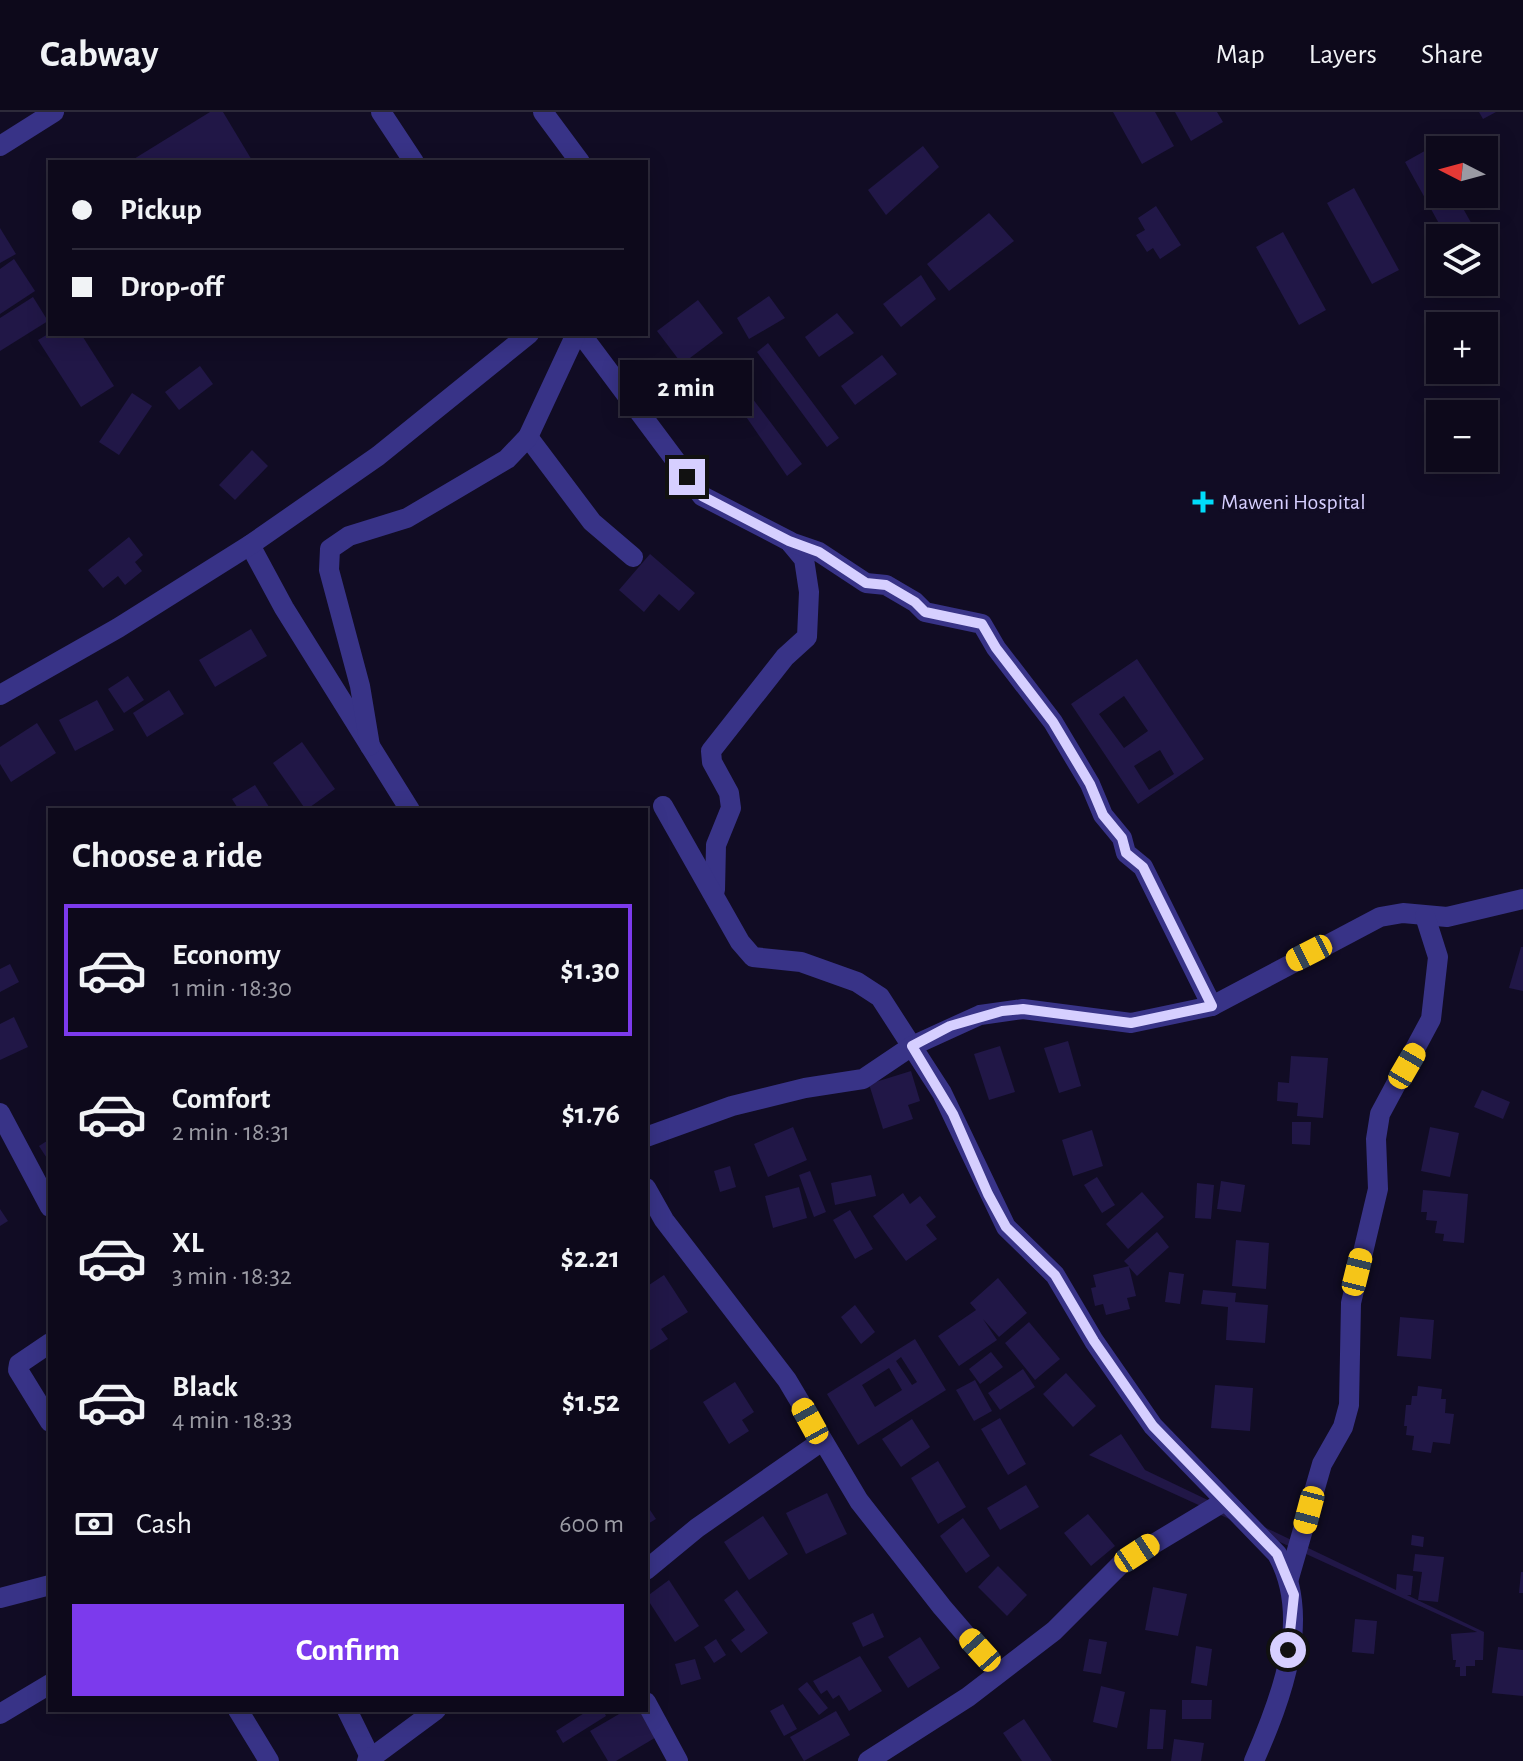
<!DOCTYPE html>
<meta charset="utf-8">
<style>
:root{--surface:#0d091b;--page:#161224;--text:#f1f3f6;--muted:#9a9aa3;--line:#2d2a3a;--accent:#7c3aed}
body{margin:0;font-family:"Alegreya Sans",sans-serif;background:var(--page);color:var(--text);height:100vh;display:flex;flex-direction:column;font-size:30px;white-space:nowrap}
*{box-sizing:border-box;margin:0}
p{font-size:26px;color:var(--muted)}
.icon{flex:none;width:44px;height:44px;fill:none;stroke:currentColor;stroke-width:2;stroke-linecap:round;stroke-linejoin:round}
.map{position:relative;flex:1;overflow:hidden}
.sheet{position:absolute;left:48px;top:696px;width:600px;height:904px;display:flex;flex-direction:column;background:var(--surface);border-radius:0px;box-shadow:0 4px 20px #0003,0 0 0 2px var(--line)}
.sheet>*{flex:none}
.guide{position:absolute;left:48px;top:48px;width:600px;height:176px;border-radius:0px;box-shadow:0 4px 20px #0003,0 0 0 2px var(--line);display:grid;align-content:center;height:176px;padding:0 24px;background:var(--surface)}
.needle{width:52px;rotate:276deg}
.tools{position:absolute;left:1426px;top:24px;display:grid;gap:16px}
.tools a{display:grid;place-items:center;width:72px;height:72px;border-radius:0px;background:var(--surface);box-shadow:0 4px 20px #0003,0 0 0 2px var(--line);font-size:40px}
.end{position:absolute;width:36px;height:36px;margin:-18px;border:10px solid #d6cfff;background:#111;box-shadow:0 0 0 4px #111}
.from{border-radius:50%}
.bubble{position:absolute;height:56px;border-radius:0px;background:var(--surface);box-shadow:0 4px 20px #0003,0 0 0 2px var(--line);font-size:26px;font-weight:600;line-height:56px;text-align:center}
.car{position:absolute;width:24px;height:48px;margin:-24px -12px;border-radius:10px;box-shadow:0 0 6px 2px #0007;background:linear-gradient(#f5c518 24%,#345 0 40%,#f5c518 0 76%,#345 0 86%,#f5c518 0)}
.guide b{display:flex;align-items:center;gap:28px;height:76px;font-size:30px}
.guide b+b{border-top:2px solid var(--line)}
.guide i{width:20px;height:20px;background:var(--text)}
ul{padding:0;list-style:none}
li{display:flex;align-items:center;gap:24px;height:132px;margin:0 16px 12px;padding:0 8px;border:4px solid transparent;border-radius:0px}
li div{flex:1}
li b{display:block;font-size:30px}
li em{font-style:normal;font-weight:600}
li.selected{border-color:var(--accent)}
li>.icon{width:72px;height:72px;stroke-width:1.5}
h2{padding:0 24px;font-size:36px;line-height:96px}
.pay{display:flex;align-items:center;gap:20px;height:88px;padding:0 24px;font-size:30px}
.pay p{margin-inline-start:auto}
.primary-button{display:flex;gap:16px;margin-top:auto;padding:16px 24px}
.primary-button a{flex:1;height:92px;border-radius:0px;background:var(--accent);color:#fff;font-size:32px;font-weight:600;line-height:92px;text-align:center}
header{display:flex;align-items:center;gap:48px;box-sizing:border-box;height:112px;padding:0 40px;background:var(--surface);border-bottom:2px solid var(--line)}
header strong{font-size:38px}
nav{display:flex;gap:44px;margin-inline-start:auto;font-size:28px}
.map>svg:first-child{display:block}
.building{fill:#211747;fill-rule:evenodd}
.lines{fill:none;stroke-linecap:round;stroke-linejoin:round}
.minor{stroke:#383387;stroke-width:20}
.route{stroke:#d6cfff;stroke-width:10}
.poi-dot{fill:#00dcfa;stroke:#110c24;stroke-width:3}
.labels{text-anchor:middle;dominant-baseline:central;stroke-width:7;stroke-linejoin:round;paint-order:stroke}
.poi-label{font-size:22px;fill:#d6cfff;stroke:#110c24;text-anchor:start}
</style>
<header>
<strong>Cabway</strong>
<nav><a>Map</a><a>Layers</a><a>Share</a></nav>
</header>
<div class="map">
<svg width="1523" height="1649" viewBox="0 0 1523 1649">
<rect width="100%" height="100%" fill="#110c24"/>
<!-- building -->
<g class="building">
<path d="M210,0H223L253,50H129Z"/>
<path d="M1113,0H1155L1174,34L1142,52Z"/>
<path d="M1175,0H1217L1223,10L1191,29Z"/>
<path d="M1479,0H1496L1483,7Z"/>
<path d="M923,34L939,55L886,103L868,78Z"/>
<path d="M1430,36L1440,55V82H1455L1474,116L1455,126H1447L1405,50Z"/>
<path d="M1354,76L1399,158L1372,172L1327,91Z"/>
<path d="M1156,94L1181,133L1160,147L1153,136L1147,140L1136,123L1145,118L1138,106Z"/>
<path d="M989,101L1014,129L949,179L927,152Z"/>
<path d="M0,116L16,142L0,151Z"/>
<path d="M1283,120L1326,198L1299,213L1256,135Z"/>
<path d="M14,147L35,179L0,202V157Z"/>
<path d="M921,163L936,187L901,215L883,192Z"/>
<path d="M769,184L785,206L749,227L737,206Z"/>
<path d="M33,185L48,209L0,239V206Z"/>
<path d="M698,188L723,221L682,252L657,219Z"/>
<path d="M837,201L854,221L819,245L805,225Z"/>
<path d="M50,221L81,222L114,274L81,295L38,228Z"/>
<path d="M768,231L839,326L827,335L757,240Z"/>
<path d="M882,243L897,262L855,293L841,274Z"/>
<path d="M200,254L213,272L179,298L165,280Z"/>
<path d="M731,258L802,352L787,364L720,267Z"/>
<path d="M132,281L152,294L119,343L99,330Z"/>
<path d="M252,338L268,354L235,388L219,373Z"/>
<path d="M129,425L143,443L135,450L142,459L125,473L118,464L103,476L88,458Z"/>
<path d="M650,442L695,481L679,499L659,482L644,500L619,478Z"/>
<path d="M251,517L267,544L215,575L199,548Z"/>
<path d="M1137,547L1204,647L1138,692L1071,592ZM1124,584L1148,619L1124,636L1099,602ZM1160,638L1174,662L1149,678L1134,654Z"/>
<path d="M128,564L144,588L124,601L108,577Z"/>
<path d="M169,578L184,602L147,625L133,601Z"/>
<path d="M97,588L114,618L75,639L59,608Z"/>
<path d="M37,611L56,641L11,670L0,652V635Z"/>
<path d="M302,630L335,677L306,698L273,651Z"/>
<path d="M255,673L271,698H239L232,687Z"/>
<path d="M1521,835H1523V879L1509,876Z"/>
<path d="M10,852L19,870L0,880V857Z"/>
<path d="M14,905L28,935L0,948V912Z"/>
<path d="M1068,929L1081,974L1059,981L1044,936Z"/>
<path d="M1000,934L1015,980L989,988L974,942Z"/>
<path d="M1291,944L1328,946L1323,1006L1297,1004L1298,991L1277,989L1278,970L1289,971Z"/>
<path d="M911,959L920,989L908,993L913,1007L883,1017L869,972Z"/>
<path d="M1482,978L1510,990L1503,1007L1474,995Z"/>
<path d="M1292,1010H1311L1310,1033L1292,1032Z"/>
<path d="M793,1015L807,1048L768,1065L754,1032Z"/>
<path d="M1430,1015L1459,1021L1450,1065L1421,1059Z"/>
<path d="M1092,1018L1103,1054L1073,1064L1062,1028Z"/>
<path d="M50,1027V1051L39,1034Z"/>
<path d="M730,1054L736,1075L720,1080L714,1059Z"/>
<path d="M810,1059L826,1100L814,1105L799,1063Z"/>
<path d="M871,1063L876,1084L835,1093L831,1071Z"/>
<path d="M1097,1065L1115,1093L1102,1101L1084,1073Z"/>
<path d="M1221,1069L1245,1073L1241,1100L1217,1097Z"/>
<path d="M1197,1071L1214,1073L1211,1107L1195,1106Z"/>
<path d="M799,1075L807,1106L773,1116L765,1084Z"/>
<path d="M1423,1078L1468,1082L1464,1131L1443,1129L1444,1122L1435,1121L1437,1109L1426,1108L1427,1100H1421Z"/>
<path d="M1142,1080L1164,1105L1128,1137L1106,1112Z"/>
<path d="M903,1081L910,1092L920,1084L936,1105L926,1113L937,1127L906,1149L873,1104Z"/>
<path d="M0,1097L8,1109L0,1114Z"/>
<path d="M850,1098L873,1137L855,1147L833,1108Z"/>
<path d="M1157,1120L1169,1135L1137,1164L1129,1155L1136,1184L1127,1186L1130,1197L1106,1203L1103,1192L1095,1194L1091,1176L1096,1175L1093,1163L1129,1154L1124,1149Z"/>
<path d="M1236,1128L1269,1131L1266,1177L1232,1174Z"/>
<path d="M1169,1160L1184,1162L1180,1192L1165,1190Z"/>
<path d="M664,1163L688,1200L661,1217L668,1227L649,1239L646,1234V1175Z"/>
<path d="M998,1166L1027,1201L999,1225L983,1207L997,1228L959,1254L938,1224L976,1198L970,1191Z"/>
<path d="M1203,1178L1236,1181L1235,1190L1268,1193L1265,1231L1226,1228L1228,1195L1201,1192Z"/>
<path d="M855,1193L875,1220L861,1232L841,1205Z"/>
<path d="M1400,1205L1434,1208L1431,1247L1397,1244Z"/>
<path d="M1029,1210L1060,1247L1035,1268L1005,1231Z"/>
<path d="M915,1227L946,1278L858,1333L827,1282ZM901,1245L917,1270L912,1273L896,1249ZM889,1256L902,1278L875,1295L862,1273Z"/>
<path d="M991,1240L1003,1255L980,1272L969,1257Z"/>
<path d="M1023,1257L1035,1275L1000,1298L988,1281Z"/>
<path d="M1066,1261L1096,1294L1073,1315L1043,1282Z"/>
<path d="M975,1268L992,1299L974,1309L956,1278Z"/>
<path d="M735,1270L754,1300L742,1308L749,1319L729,1332L703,1290Z"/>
<path d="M1215,1273L1253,1276L1250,1319L1211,1316Z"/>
<path d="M1418,1274L1442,1277L1441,1287H1446L1445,1301L1454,1302L1450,1332L1433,1330L1431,1341L1412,1338L1414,1324L1406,1323L1407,1314H1404L1406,1293H1411L1412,1284H1417Z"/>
<path d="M1000,1306L1026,1352L1008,1363L981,1317Z"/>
<path d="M912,1307L930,1335L901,1355L882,1327Z"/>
<path d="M1121,1322L1145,1358L1396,1478L1397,1462L1413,1464L1411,1483H1407L1484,1520L1483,1548H1475V1554H1466V1564H1460V1555H1455L1456,1548H1453L1451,1522L1477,1520L1089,1343Z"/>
<path d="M938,1349L966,1395L938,1412L911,1366Z"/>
<path d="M1026,1373L1039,1395L1000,1418L987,1396Z"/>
<path d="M827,1381L847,1422L806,1442L786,1401Z"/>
<path d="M646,1392L656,1407L646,1413Z"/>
<path d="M1088,1402L1115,1434L1091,1454L1064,1421Z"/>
<path d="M763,1404L788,1442L749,1468L724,1430Z"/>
<path d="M963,1406L990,1444L966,1461L940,1424Z"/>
<path d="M1412,1423L1424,1425L1423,1435L1411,1433Z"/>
<path d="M1415,1442L1444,1445L1438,1490L1418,1488L1422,1460L1413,1459Z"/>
<path d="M998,1454L1027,1483L1007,1504L978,1475Z"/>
<path d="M1521,1460H1523V1481H1519Z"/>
<path d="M669,1468L699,1514L675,1530L646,1485Z"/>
<path d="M1153,1475L1187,1482L1178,1524L1145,1518Z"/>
<path d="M737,1478L768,1521L741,1541L731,1528L745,1518L724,1488Z"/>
<path d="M873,1501L884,1525L863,1535L852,1511Z"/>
<path d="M1355,1507L1377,1509L1374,1542L1352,1540Z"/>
<path d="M920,1525L940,1556L908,1576L888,1545Z"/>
<path d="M716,1527L726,1543L714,1551L704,1535Z"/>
<path d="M1089,1527L1107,1530L1101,1562L1083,1559Z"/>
<path d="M1196,1534L1212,1537L1207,1574L1191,1571Z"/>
<path d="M1498,1535L1523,1538V1584L1492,1581Z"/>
<path d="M860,1544L882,1579L849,1599L839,1583L833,1587L827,1578L821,1582L813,1569Z"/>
<path d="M695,1547L701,1567L681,1573L675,1552Z"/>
<path d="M807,1570L828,1596L819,1603L798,1577Z"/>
<path d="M1101,1574L1125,1580L1117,1616L1093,1610Z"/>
<path d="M1182,1588H1212L1211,1607H1182Z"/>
<path d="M783,1592L797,1617L784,1624L770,1599Z"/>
<path d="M1150,1597L1166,1598L1163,1637H1147Z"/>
<path d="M589,1598H603L606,1604L563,1631L556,1619Z"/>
<path d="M626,1598H643L658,1624L616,1649H608L590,1619Z"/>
<path d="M836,1599L850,1623L804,1649L790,1625Z"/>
<path d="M1024,1607L1052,1649H1022L1003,1621Z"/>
<path d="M1174,1627L1204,1631L1201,1649H1171Z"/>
</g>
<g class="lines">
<!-- minor -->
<g class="minor">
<path d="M381,0L414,50"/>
<path d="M543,0L580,50"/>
<path d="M0,34L54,0"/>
<path d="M581,222L702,384L789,429L804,447L809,480L807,525L785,545L711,639L712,650L729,681L731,696L716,733L715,778"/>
<path d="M528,325L592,410L633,445"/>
<path d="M790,430L819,440L866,471L886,473L915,490L925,500L982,512L996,536L1053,610L1090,672L1103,703L1122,726L1126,741L1143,755L1212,894"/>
<path d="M250,433L284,496L410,698"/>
<path d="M0,583L118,516L250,433L378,344L529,222"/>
<path d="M370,634L360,574L329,458L330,437L349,424L407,406L507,347L528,325L576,222"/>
<path d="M663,694L740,830L753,845L801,850L857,870L880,885L942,981L1006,1115L1055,1163L1094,1229L1153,1314L1277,1442C1313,1506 1281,1587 1254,1649"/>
<path d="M0,1001L50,1095"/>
<path d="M646,1025L732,994L805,976L863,967L912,934L980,903L1023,897L1131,911L1212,894L1380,805L1403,801L1447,805L1523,787"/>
<path d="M646,1076L664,1108L787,1268L859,1389L942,1495L998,1560"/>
<path d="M50,1231L19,1252L18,1258L50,1310"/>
<path d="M646,1458L697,1416L822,1329"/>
<path d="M1289,1466L1322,1352L1343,1315L1349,1293L1351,1191L1378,1077L1376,1027L1380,1002L1431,907L1438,845L1425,804"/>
<path d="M0,1486L50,1473"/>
<path d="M646,1590L678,1649"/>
<path d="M238,1598L269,1649"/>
<path d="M347,1598L372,1649"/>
<path d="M0,1602L50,1572"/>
<path d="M367,1649L436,1598"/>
<path d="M868,1649L968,1585L1054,1519L1122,1451L1225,1389"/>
</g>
</g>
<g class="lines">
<!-- route -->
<path class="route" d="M687,365L702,384L789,429L819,440L866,471L886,473L915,490L925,500L982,512L996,536L1053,610L1090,672L1103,703L1122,726L1126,741L1143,755L1212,894L1131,911L1023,897L1002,899L950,914L912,934L953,1002L988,1082L1006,1115L1055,1163L1094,1229L1153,1314L1277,1442L1294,1483L1288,1538"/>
</g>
<!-- markers -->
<path class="poi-dot" d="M1199 378h8v8h8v8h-8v8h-8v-8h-8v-8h8z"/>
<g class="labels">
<!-- poi labels -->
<g class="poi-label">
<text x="1221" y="390">Maweni Hospital</text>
</g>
</g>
</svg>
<div class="tools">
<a><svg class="needle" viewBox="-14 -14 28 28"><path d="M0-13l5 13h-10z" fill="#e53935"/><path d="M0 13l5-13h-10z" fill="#9a9aa3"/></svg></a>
<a><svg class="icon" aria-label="layers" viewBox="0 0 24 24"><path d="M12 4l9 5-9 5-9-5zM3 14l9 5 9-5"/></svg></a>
<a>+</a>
<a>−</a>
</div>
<i class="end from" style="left:1288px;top:1538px"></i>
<i class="end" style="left:687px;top:365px"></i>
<div class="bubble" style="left:620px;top:248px;width:132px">2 min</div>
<i class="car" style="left:1309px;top:841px;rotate:243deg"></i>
<i class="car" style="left:1407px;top:954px;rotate:30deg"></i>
<i class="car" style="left:1357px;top:1160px;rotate:14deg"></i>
<i class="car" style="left:810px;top:1309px;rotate:331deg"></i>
<i class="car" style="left:1309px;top:1398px;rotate:195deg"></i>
<i class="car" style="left:1137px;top:1441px;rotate:57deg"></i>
<i class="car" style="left:980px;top:1538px;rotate:318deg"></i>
<div class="guide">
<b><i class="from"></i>Pickup</b>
<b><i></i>Drop-off</b>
</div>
<section class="sheet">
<h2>Choose a ride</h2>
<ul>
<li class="selected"><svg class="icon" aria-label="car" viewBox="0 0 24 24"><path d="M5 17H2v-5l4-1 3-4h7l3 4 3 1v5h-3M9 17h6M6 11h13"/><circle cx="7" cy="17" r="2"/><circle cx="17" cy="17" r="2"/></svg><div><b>Economy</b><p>1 min · 18:30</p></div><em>$1.30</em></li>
<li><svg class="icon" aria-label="car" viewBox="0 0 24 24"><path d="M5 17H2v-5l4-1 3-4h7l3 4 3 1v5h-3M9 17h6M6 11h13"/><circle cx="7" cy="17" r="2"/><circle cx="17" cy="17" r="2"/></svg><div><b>Comfort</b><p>2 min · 18:31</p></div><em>$1.76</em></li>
<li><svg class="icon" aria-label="car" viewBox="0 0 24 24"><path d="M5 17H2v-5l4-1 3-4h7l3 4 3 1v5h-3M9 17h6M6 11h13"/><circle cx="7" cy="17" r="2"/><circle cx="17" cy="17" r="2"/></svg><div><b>XL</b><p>3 min · 18:32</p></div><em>$2.21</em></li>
<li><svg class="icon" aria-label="car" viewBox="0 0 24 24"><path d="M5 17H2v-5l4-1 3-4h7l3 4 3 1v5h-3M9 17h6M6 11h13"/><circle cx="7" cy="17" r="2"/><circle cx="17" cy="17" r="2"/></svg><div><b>Black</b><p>4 min · 18:33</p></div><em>$1.52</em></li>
</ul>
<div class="pay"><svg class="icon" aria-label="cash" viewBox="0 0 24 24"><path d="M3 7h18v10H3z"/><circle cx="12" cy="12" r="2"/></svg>Cash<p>600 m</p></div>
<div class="primary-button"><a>Confirm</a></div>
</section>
</div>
